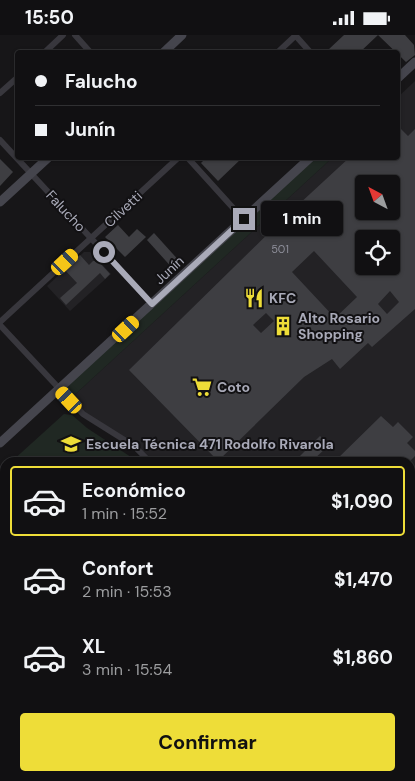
<!DOCTYPE html>
<html lang="es">
<meta charset="utf-8">
<style>
:root{--surface:#111012;--page:#1a191b;--text:#f1f3f6;--muted:#9c9d9f;--line:#303032;--accent:#eedd38}
body{margin:0;font-family:"DM Sans",sans-serif;background:var(--page);color:var(--text);height:100vh;display:flex;flex-direction:column;font-size:19px;white-space:nowrap}
*{box-sizing:border-box;margin:0}
p{font-size:16px;color:var(--muted)}
.icon{flex:none;width:28px;height:28px;fill:none;stroke:currentColor;stroke-width:2;stroke-linecap:round;stroke-linejoin:round}
.map{position:relative;flex:1;overflow:hidden}
.drawer{position:absolute;left:0px;top:422px;width:415px;height:324px;display:flex;flex-direction:column;background:var(--surface);border-radius:15px 15px 0 0;box-shadow:0 1px 4px #0004,0 0 0 1px var(--line)}
.drawer>*{flex:none}
.banner{position:absolute;left:15px;top:15px;width:385px;height:110px;border-radius:5px;box-shadow:0 1px 4px #0004,0 0 0 1px var(--line);display:grid;align-content:center;height:110px;padding:0 20px;background:var(--surface)}
.needle{width:32px;rotate:319deg}
.tools{position:absolute;left:355px;top:140px;display:grid;gap:10px}
.tools a{display:grid;place-items:center;width:45px;height:45px;border-radius:5px;background:var(--surface);box-shadow:0 1px 4px #0004,0 0 0 1px var(--line);font-size:25px}
.end{position:absolute;width:22px;height:22px;margin:-11px;border:6px solid #a9aab8;background:#111;box-shadow:0 0 0 2px #111}
.from{border-radius:50%}
.bubble{position:absolute;height:35px;border-radius:5px;background:var(--surface);box-shadow:0 1px 4px #0004,0 0 0 1px var(--line);font-size:16px;font-weight:700;line-height:35px;text-align:center}
.car{position:absolute;width:15px;height:30px;margin:-15px -8px;border-radius:6px;box-shadow:0 0 4px 1px #0007;background:linear-gradient(#f5c518 24%,#345 0 40%,#f5c518 0 76%,#345 0 86%,#f5c518 0)}
.banner b{display:flex;align-items:center;gap:18px;height:48px;font-size:19px}
.banner b+b{border-top:1px solid var(--line)}
.banner i{width:12px;height:12px;background:var(--text)}
ul{padding:9px 0 0;list-style:none}
li{display:flex;align-items:center;gap:15px;height:70px;margin:0 10px 8px;padding:0 10px;border:2px solid transparent;border-radius:5px}
li div{flex:1}
li b{display:block;font-size:19px}
li em{font-style:normal;font-weight:700}
li.on{border-color:var(--accent)}
li>.icon{width:45px;height:45px;stroke-width:1.5}
.button{display:flex;gap:10px;margin-top:auto;padding:10px 20px}
.button a{flex:1;height:58px;border-radius:5px;background:var(--accent);color:#111;font-size:20px;font-weight:700;line-height:58px;text-align:center}
.status{display:flex;justify-content:space-between;align-items:center;height:35px;padding:0 25px;background:var(--surface);direction:ltr}
.status svg{height:14px;fill:currentColor}
.map>svg:first-child{display:block}
.built{fill:#232225;fill-rule:evenodd}
.green{fill:#202823}
.building{fill:#3e3e42;fill-rule:evenodd}
.lines{fill:none;stroke-linecap:round;stroke-linejoin:round}
.street{stroke:#38373d;stroke-width:6}
.secondary{stroke:#45454d;stroke-width:9}
.route{stroke:#a9aab8;stroke-width:6}
.labels{text-anchor:middle;dominant-baseline:central;stroke-width:4;stroke-linejoin:round;paint-order:stroke}
.number-label{font-size:11px;fill:#8e8f9a}
.street-label{font-size:14px;fill:#a9aab8;stroke:#121113}
.poi-label{font-size:14px;font-weight:bold;fill:#a9aab8;stroke:#121113;text-anchor:start}
</style>
<div class="status"><b>15:50</b><svg viewBox="0 0 49 12"><path d="M0 12V9h3v3zM5 12V6h3v6zM10 12V3h3v9zM15 12V0h3v12zM26 1h20v11H26zM47 4h2v5h-2z"/></svg></div>
<div class="map">
<svg width="415" height="746" viewBox="0 0 415 746">
<rect width="100%" height="100%" fill="#171618"/>
<!-- built -->
<g class="built">
<path d="M415,46V442L410,447V428L151,427L134,411L83,379L69,365L332,123L398,122V62ZM364,149H391V176H364ZM364,204H391V231H364Z"/>
<path d="M84,217H90L111,239L70,276L47,251Z"/>
</g>
<!-- green -->
<g class="green">
<path d="M311,123H332L69,365L59,354Z"/>
<path d="M64,379L72,380L87,393L137,426L129,428L11,427Z"/>
<path d="M415,456V611L410,614V461Z"/>
<path d="M5,528V642L0,637V529Z"/>
<path d="M283,741H392L387,746H303Z"/>
</g>
<!-- building -->
<g class="building">
<path d="M344,0H405L414,10L415,20L406,27L378,0L359,18H331L328,15Z"/>
<path d="M401,94L408,101L415,94V274L372,312L368,308L340,334L332,324L304,342L218,426L129,335L285,182L350,122H398V97ZM364,149H391V176H364ZM364,204H391V231H364ZM314,216L357,262L335,283L292,237ZM390,256L399,267L387,279L378,269ZM266,278L274,286L261,298L253,290Z"/>
<path d="M207,122H243L218,146L201,128Z"/>
<path d="M0,124L13,137L0,151Z"/>
<path d="M118,190L129,202L137,194L146,202L125,222L105,202Z"/>
<path d="M154,198L182,229L175,236L147,205Z"/>
<path d="M80,220L89,230L93,226H98L110,239L105,244L100,238L66,270L60,263L77,248L64,234Z"/>
<path d="M381,381L393,392L398,387L413,402L407,408L415,416V421L408,428H333Z"/>
<path d="M320,401L329,410L310,428H293Z"/>
<path d="M5,460V525L0,527V461Z"/>
</g>
<g class="lines">
<!-- street -->
<g class="street">
<path d="M75,0L91,18"/>
<path d="M295,0L311,18"/>
<path d="M44,18L63,0"/>
<path d="M277,18L295,1"/>
<path d="M0,58L18,42"/>
<path d="M0,105L152,269"/>
<path d="M187,122L244,185"/>
<path d="M0,287L179,122"/>
<path d="M0,290L83,379L134,411L151,428"/>
<path d="M410,447L415,442"/>
<path d="M0,652L5,657"/>
<path d="M64,746L70,741"/>
</g>
<!-- secondary -->
<g class="secondary">
<path d="M163,18L182,0"/>
<path d="M398,43L415,27"/>
<path d="M0,167L49,122"/>
<path d="M0,408L311,122"/>
<path d="M410,624L415,620"/>
<path d="M410,640L415,636"/>
<path d="M0,673L5,674"/>
<path d="M0,683L5,684"/>
<path d="M214,741L232,746"/>
<path d="M243,741L261,746"/>
<path d="M274,741L277,746"/>
<path d="M129,746L147,741"/>
<path d="M175,746L199,741"/>
</g>
</g>
<g class="lines">
<!-- route -->
<path class="route" d="M104,217L152,269L244,184"/>
</g>
<!-- icons -->
<defs>
<symbol id="restaurant-bare" viewBox="-9 -9 18 18"><path d="M-5-6h1v4h1v-4h1v4h1v-4h1v5L-1.5 .5V6h-2V.5L-5-1ZM5-6V6H3V1.5H1.5Q1.5-4 5-6Z" fill="#eedd38" stroke="#121113" stroke-width="2.5" paint-order="stroke"/></symbol>
<symbol id="building-bare" viewBox="-9 -9 18 18"><path d="M-4-6H4V6H1V3H-1V6H-4ZM-2.5-4.3h1.7v1.8h-1.7ZM.8-4.3h1.7v1.8H.8ZM-2.5-1h1.7V.8h-1.7ZM.8-1h1.7V.8H.8Z" fill="#eedd38" stroke="#121113" stroke-width="2.5" paint-order="stroke"/></symbol>
<symbol id="supermarket-bare" viewBox="-9 -9 18 18"><path d="M-6-5.5h2.5l.6 2H6L4.5 2H-2.5L-4.4-4H-6ZM-1.5 3.2a1.3 1.3 0 1 0 .1 0ZM3 3.2a1.3 1.3 0 1 0 .1 0Z" fill="#eedd38" stroke="#121113" stroke-width="2.5" paint-order="stroke"/></symbol>
<symbol id="school-bare" viewBox="-9 -9 18 18"><path d="M0-5L7-2L0 1L-7-2ZM-4 1L0 2.5L4 1V4Q0 6-4 4Z" fill="#eedd38" stroke="#121113" stroke-width="2.5" paint-order="stroke"/></symbol>
</defs>
<g fill-rule="evenodd">
<use href="#restaurant-bare" x="240" y="249" width="28" height="28"/>
<use href="#building-bare" x="269" y="277" width="28" height="28"/>
<use href="#supermarket-bare" x="188" y="338" width="28" height="28"/>
<use href="#school-bare" x="57" y="395" width="28" height="28"/>
</g>
<g class="labels">
<!-- number labels -->
<g class="number-label">
<text x="280" y="214">501</text>
</g>
<!-- street labels -->
<g class="street-label">
<text transform="translate(123 174) rotate(-43)">Cilvetti</text>
<text transform="translate(66 176) rotate(47)">Falucho</text>
<text transform="translate(169 235) rotate(-43)">Junín</text>
</g>
<!-- poi labels -->
<g class="poi-label">
<text x="269" y="263">KFC</text>
<text x="298" y="283">Alto Rosario<tspan x="298" dy="16">Shopping</tspan></text>
<text x="217" y="352">Coto</text>
<text x="86" y="409">Escuela Técnica 471 Rodolfo Rivarola</text>
</g>
</g>
</svg>
<div class="tools">
<a><svg class="needle" viewBox="-14 -14 28 28"><path d="M0-13l5 13h-10z" fill="#e53935"/><path d="M0 13l5-13h-10z" fill="#9c9d9f"/></svg></a>
<a><svg class="icon" aria-label="locate" viewBox="0 0 24 24"><circle cx="12" cy="12" r="6"/><path d="M12 2v4M12 18v4M2 12h4M18 12h4"/></svg></a>
</div>
<i class="end from" style="left:104px;top:217px"></i>
<i class="end" style="left:244px;top:184px"></i>
<div class="bubble" style="left:261px;top:166px;width:82px">1 min</div>
<i class="car" style="left:65px;top:227px;rotate:47deg"></i>
<i class="car" style="left:126px;top:294px;rotate:47deg"></i>
<i class="car" style="left:69px;top:365px;rotate:317deg"></i>
<div class="banner">
<b><i class="from"></i>Falucho</b>
<b><i></i>Junín</b>
</div>
<section class="drawer">
<ul>
<li class="on"><svg class="icon" aria-label="car" viewBox="0 0 24 24"><path d="M5 17H2v-5l4-1 3-4h7l3 4 3 1v5h-3M9 17h6M6 11h13"/><circle cx="7" cy="17" r="2"/><circle cx="17" cy="17" r="2"/></svg><div><b>Económico</b><p>1 min · 15:52</p></div><em>$1,090</em></li>
<li><svg class="icon" aria-label="car" viewBox="0 0 24 24"><path d="M5 17H2v-5l4-1 3-4h7l3 4 3 1v5h-3M9 17h6M6 11h13"/><circle cx="7" cy="17" r="2"/><circle cx="17" cy="17" r="2"/></svg><div><b>Confort</b><p>2 min · 15:53</p></div><em>$1,470</em></li>
<li><svg class="icon" aria-label="car" viewBox="0 0 24 24"><path d="M5 17H2v-5l4-1 3-4h7l3 4 3 1v5h-3M9 17h6M6 11h13"/><circle cx="7" cy="17" r="2"/><circle cx="17" cy="17" r="2"/></svg><div><b>XL</b><p>3 min · 15:54</p></div><em>$1,860</em></li>
</ul>
<div class="button"><a>Confirmar</a></div>
</section>
</div>
